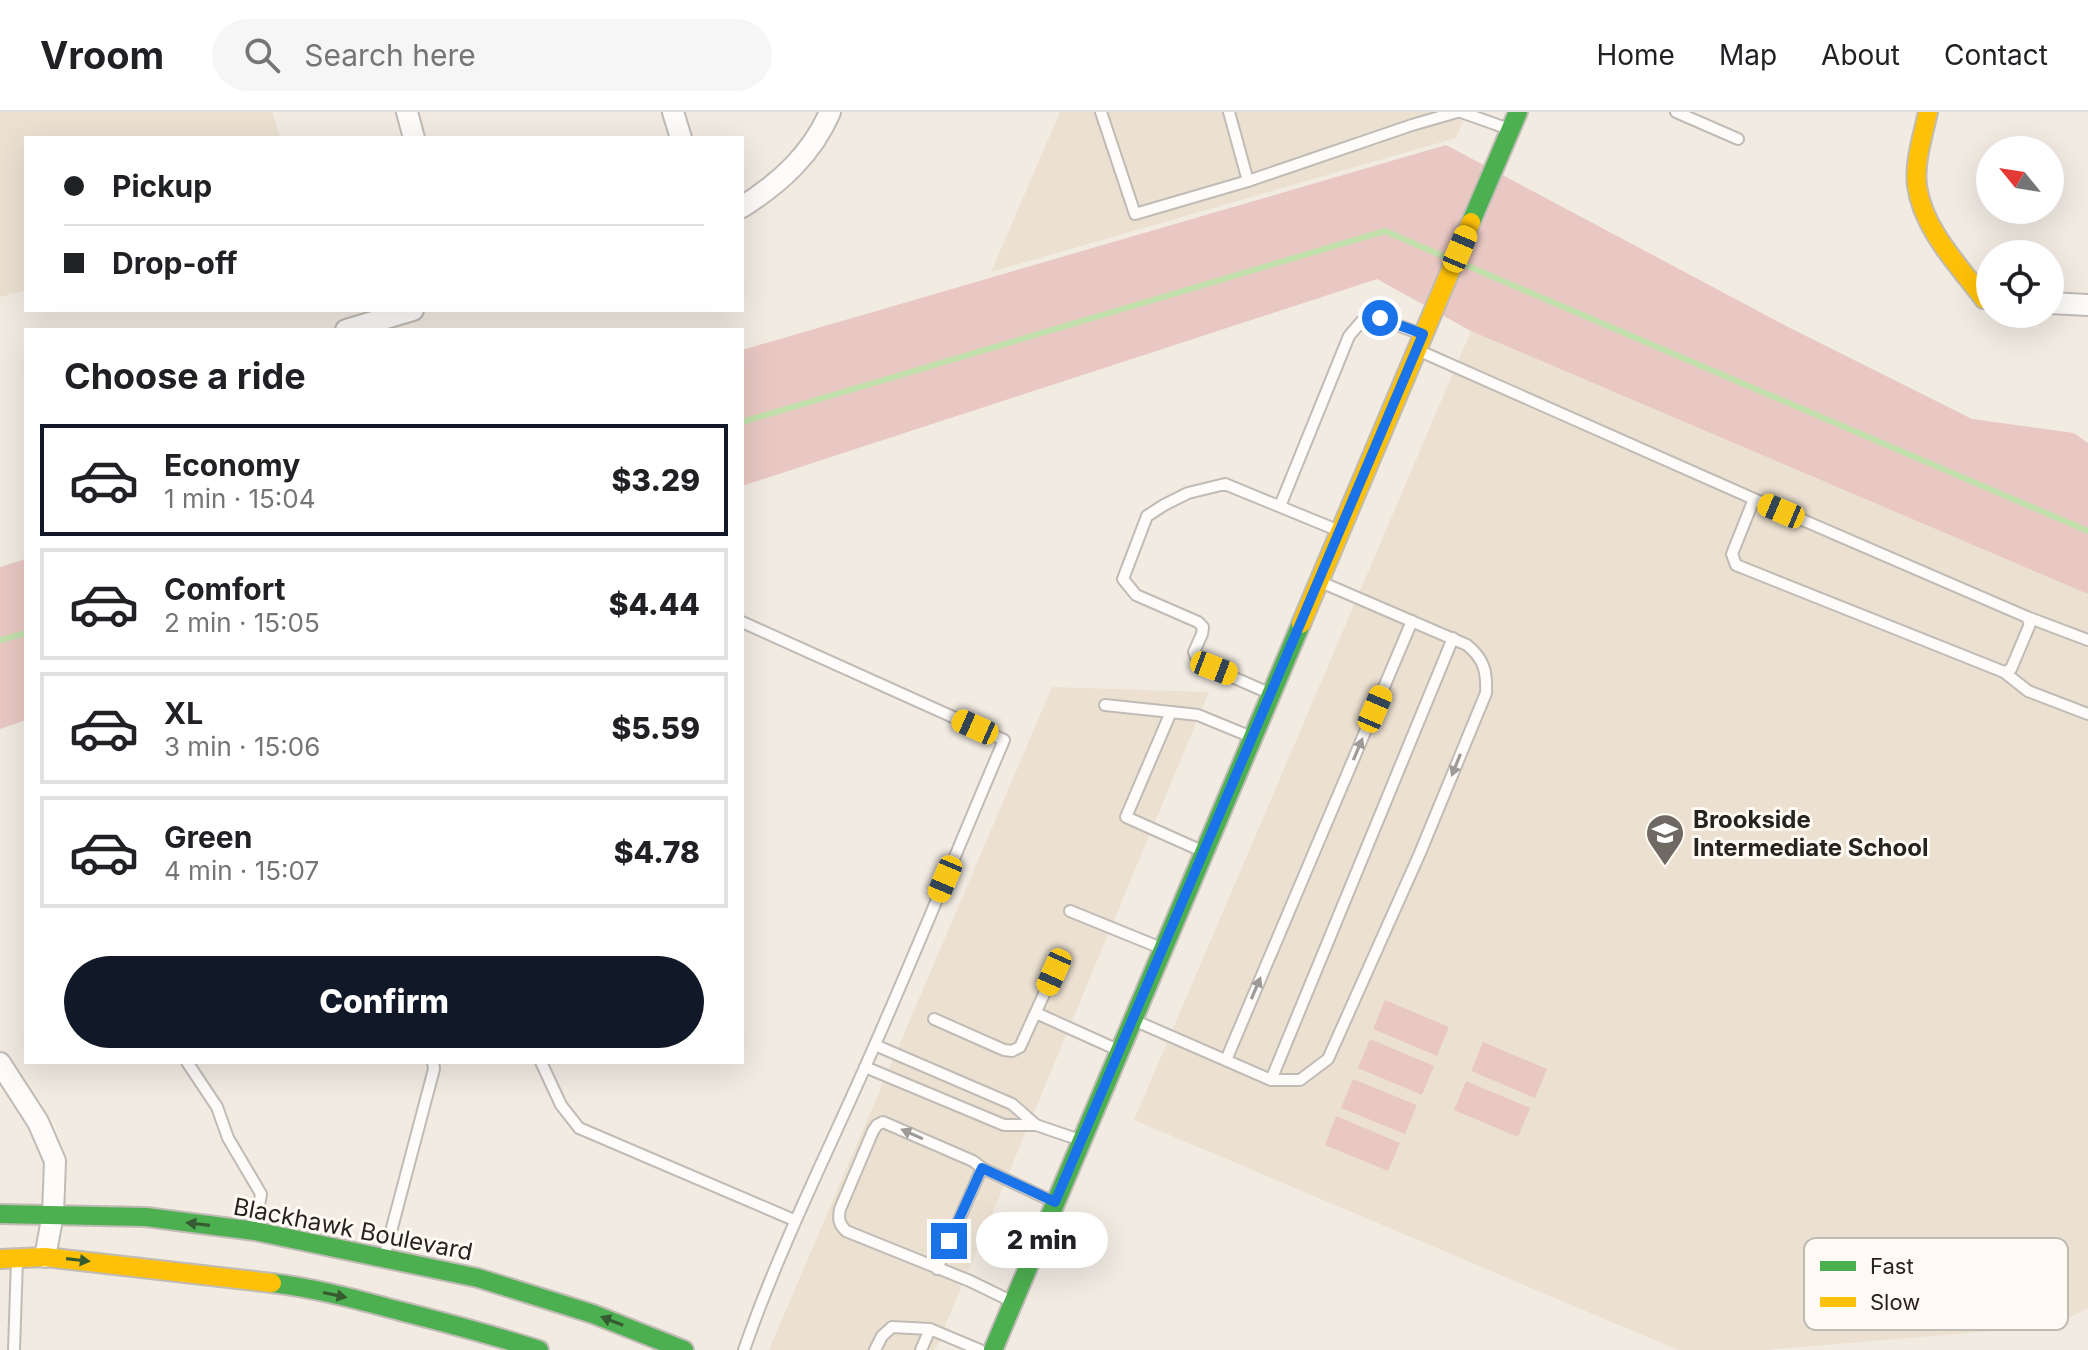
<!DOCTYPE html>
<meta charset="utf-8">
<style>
:root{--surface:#fff;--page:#f6f6f6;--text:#202124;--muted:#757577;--line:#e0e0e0;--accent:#111827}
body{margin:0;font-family:Inter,sans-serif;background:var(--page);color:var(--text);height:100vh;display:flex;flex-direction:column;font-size:30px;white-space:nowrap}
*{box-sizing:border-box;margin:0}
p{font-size:26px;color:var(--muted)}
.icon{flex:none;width:44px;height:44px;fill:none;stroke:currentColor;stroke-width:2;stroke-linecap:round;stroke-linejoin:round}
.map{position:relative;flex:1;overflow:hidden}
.drawer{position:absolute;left:24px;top:216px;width:720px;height:736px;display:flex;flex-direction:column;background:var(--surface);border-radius:0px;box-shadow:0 8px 32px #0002}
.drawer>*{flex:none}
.banner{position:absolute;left:24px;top:24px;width:720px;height:176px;border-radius:0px;box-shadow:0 8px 32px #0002;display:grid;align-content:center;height:176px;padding:0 40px;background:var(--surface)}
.needle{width:52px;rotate:300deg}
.tools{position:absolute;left:1976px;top:24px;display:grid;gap:16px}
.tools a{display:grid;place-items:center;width:88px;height:88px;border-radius:50%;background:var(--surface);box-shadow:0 8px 32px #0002;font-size:40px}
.end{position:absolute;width:36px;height:36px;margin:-18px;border:10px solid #1a73e8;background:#fff;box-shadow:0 0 0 4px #fff}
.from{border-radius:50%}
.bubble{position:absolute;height:56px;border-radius:28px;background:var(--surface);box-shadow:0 8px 32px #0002;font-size:26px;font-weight:800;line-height:56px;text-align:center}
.car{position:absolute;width:24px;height:48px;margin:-24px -12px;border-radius:10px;box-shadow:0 0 6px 2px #0007;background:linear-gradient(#f5c518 24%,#345 0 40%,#f5c518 0 76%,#345 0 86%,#f5c518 0)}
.banner b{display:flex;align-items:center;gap:28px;height:76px;font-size:30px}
.banner b+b{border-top:2px solid var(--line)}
.banner i{width:20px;height:20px;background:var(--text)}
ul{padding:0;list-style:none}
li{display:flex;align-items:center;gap:24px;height:112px;margin:0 16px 12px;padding:0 24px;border:4px solid var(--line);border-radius:0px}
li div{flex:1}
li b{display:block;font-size:30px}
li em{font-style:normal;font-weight:800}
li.on{border-color:var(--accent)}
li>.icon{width:72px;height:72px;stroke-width:1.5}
h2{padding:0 40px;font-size:36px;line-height:96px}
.button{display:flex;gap:16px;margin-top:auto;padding:16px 40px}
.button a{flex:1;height:92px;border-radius:48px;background:var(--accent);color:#fff;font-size:32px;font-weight:800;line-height:92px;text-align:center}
header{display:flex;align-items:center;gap:48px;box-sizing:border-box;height:112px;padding:0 40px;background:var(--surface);border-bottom:2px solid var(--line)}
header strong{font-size:38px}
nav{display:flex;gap:44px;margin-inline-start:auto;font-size:28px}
.search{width:560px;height:72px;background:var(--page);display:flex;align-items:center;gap:20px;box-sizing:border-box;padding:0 28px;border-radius:44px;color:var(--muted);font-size:30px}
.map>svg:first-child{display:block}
.built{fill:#ece1d1}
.green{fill:#e9c8c3}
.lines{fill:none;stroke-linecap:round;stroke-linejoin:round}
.stream{stroke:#c2e0ac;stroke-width:6}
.lane-casing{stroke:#c0bbb4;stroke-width:14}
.street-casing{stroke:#c0bbb4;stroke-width:24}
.fast-casing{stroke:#c0bbb4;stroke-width:22}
.slow-casing{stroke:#c0bbb4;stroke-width:22}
.lane{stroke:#fdfcfb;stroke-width:10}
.street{stroke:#fdfcfb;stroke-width:20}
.fast{stroke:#4caf50;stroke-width:18}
.slow{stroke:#ffc107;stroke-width:18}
.oneway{fill:#9d9a97}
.oneway2{fill:#365b31}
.route{stroke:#1a73e8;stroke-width:10}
.labels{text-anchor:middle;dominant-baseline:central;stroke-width:6;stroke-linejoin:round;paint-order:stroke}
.poi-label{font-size:24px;font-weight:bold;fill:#27231d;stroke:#fffaf4;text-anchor:start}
.street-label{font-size:24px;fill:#27231d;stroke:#fffaf4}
.key{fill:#fffaf4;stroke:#bebab4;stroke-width:2}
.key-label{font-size:22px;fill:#27231d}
</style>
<header>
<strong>Vroom</strong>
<div class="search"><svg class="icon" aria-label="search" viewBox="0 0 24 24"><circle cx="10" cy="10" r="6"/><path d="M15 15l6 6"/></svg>Search here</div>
<nav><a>Home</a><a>Map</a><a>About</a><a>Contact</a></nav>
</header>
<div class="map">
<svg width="2088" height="1238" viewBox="0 0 2088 1238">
<rect width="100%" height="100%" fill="#f1ebe2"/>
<!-- built -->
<g class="built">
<path d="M0,0H272L280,26H26V178L0,185Z"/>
<path d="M1060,0H1467L1456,26L991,160Z"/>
<path d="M1471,219L2088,482V1196L2053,1214L1766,1238H1678L1134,1008Z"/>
<path d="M1052,575L1209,580L935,1238H769Z"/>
</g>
<!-- green -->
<g class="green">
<path d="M1446,33L1790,216L1972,307L2074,321L2088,331V482L1471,219L1377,167L742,374V238Z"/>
<path d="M26,447V608L0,617V455Z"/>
<path d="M1385,888L1449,915L1437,944L1373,917Z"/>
<path d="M1370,927L1434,954L1422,983L1358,956Z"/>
<path d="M1483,930L1547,957L1535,986L1471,959Z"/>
<path d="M1353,967L1417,993L1405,1022L1341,996Z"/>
<path d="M1466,969L1530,996L1518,1025L1454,998Z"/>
<path d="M1336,1004L1400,1031L1388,1059L1325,1033Z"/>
</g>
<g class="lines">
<!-- stream -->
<g class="stream">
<path d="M1463,152L2088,419"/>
<path d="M742,310L1385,119L1445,145"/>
<path d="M0,528L26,521"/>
</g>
<defs>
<g id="lane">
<path d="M1101,0L1135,102L1248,69L1412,13L1457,0"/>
<path d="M1229,0L1248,69"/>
<path d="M1461,0L1509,17"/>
<path d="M1676,0L1738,27"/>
<path d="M1422,240L1754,387L2027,505L2030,512L2011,557L2004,560L1736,453L1732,442L1754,387"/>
<path d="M1280,394L1349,224L1361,210L1376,205L1421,222"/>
<path d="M2027,505L2088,528"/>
<path d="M742,510L1004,628C958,736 914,845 866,953C824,1048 778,1140 744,1238"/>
<path d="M2004,560L2028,579L2088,602"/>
<path d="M1269,581L1198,550L1194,540L1202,522L1203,515L1198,510L1136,483L1123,467L1147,404L1164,393L1188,381L1225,372L1337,418"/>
<path d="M1105,593L1171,600"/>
<path d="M1202,739L1126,705L1171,600L1198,603L1249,624"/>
<path d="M1070,799L1161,836"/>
<path d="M1036,901L1118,938"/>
<path d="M934,907L1004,938L1012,939L1020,935L1054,860"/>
<path d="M1138,910L1271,968H1300L1328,947L1420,741L1486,581C1487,559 1484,547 1467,533L1323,471"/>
<path d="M875,933L1012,992L1036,1013"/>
<path d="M1226,948L1412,509"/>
<path d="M187,950L217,995L228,1026L261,1082L255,1117"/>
<path d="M541,950L561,993L579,1016L794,1108"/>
<path d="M865,955L1004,1013H1036L1077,1027"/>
<path d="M1271,968L1453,526"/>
<path d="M384,1146L434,957L433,950"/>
<path d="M937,1157L982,1056"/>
<path d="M1011,1189L970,1169L846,1119C839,1112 838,1107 840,1097L873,1019L877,1013L883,1010L973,1049L982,1056L1054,1090"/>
<path d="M14,1238L17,1148"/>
<path d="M875,1238L882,1224L892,1215L930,1217L980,1238"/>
<path d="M921,1238L930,1217"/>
</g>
<g id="street">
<path d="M407,0L414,26"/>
<path d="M673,0L681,26"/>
<path d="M742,95C780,71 812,42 830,0"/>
<path d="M2050,191L2088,193"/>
<path d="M346,218L413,198"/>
<path d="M0,951L38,1010L55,1049L53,1102L45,1145"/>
</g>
<g id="fast">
<path d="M1471,110L1518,0"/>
<path d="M0,1102L146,1105L255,1119L478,1166L593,1202L684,1238"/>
<path d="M272,1171C315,1176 358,1188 400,1199C447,1211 493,1223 539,1238"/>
<path d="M993,1238L1301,512"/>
</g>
<g id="slow">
<path d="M1928,0C1923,24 1914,50 1917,74C1923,117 1959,154 1984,187H1990"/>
<path d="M1301,512L1471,110"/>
<path d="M0,1147L45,1145L272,1171"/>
</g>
</defs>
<!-- lane casing -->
<use href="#lane" class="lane-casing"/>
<!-- street casing -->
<use href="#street" class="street-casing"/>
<!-- fast casing -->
<use href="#fast" class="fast-casing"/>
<!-- slow casing -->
<use href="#slow" class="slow-casing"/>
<!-- lane -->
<use href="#lane" class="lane"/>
<!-- street -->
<use href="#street" class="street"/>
<!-- fast -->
<use href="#fast" class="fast"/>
<!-- slow -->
<use href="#slow" class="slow"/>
</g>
<!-- one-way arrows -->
<defs><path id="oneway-solid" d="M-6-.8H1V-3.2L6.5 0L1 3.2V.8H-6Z" transform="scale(2)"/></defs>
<g class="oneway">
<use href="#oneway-solid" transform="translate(1358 637) rotate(-67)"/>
<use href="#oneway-solid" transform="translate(1456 653) rotate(112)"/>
<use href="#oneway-solid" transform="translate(1256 876) rotate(-67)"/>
<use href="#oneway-solid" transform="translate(912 1022) rotate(-156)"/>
</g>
<g class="oneway2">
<use href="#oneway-solid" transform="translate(198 1112) rotate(-173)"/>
<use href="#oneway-solid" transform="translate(78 1148) rotate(7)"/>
<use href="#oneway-solid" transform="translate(335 1183) rotate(12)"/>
<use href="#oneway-solid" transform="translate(612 1209) rotate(-159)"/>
</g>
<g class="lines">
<!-- route -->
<path class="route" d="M949,1129L982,1056L1055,1090L1423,222L1380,206"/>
</g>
<!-- icons -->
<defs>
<symbol id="school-pin" viewBox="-11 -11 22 30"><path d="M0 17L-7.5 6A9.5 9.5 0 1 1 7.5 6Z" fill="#6e6962" stroke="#fffaf4"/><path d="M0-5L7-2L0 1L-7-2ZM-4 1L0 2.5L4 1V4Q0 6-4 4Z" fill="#fff"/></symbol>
</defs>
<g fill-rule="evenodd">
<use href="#school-pin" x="1643" y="699" width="44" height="60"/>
</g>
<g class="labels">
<!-- poi labels -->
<g class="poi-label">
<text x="1693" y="707">Brookside<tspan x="1693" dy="28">Intermediate School</tspan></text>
</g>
<!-- street labels -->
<g class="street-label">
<text transform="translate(353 1117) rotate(11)">Blackhawk Boulevard</text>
</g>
</g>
<!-- legend -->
<rect x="1804" y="1126" width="264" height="92" rx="12" class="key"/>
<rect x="1820" y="1149" width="36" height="10" fill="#4caf50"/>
<rect x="1820" y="1185" width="36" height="10" fill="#ffc107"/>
<g class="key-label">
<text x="1870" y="1162">Fast</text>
<text x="1870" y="1198">Slow</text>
</g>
</svg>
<div class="tools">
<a><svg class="needle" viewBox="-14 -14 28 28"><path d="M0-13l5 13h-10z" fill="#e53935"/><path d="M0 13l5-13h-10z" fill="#757577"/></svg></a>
<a><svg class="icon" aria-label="locate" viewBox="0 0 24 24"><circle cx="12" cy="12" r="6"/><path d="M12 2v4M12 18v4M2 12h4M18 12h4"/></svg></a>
</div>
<i class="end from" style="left:1380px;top:206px"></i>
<i class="end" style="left:949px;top:1129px"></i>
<div class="bubble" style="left:976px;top:1100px;width:132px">2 min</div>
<i class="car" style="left:1460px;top:137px;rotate:23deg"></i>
<i class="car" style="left:1781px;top:399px;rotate:293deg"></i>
<i class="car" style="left:1214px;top:556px;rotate:111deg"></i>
<i class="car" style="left:1375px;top:597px;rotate:23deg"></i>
<i class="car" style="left:975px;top:615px;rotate:294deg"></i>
<i class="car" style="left:945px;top:767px;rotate:203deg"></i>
<i class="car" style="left:1054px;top:860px;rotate:204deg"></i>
<div class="banner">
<b><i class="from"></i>Pickup</b>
<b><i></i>Drop-off</b>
</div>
<section class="drawer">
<h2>Choose a ride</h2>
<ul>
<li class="on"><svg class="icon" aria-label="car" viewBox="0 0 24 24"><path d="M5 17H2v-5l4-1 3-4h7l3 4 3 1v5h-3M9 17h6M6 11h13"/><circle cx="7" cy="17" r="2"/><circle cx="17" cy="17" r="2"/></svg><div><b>Economy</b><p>1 min · 15:04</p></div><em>$3.29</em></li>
<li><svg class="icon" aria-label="car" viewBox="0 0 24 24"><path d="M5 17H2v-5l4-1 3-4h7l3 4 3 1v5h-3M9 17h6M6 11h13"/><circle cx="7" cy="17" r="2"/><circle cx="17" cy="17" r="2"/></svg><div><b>Comfort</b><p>2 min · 15:05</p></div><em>$4.44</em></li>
<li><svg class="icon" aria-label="car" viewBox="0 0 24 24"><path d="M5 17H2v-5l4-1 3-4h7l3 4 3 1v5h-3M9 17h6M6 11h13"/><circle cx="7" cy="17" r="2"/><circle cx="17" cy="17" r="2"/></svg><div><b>XL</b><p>3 min · 15:06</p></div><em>$5.59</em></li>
<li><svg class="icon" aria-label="car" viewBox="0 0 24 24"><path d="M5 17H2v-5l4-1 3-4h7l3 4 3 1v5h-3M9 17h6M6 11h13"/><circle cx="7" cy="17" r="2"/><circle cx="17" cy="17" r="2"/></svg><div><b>Green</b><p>4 min · 15:07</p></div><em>$4.78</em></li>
</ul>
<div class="button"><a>Confirm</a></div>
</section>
</div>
